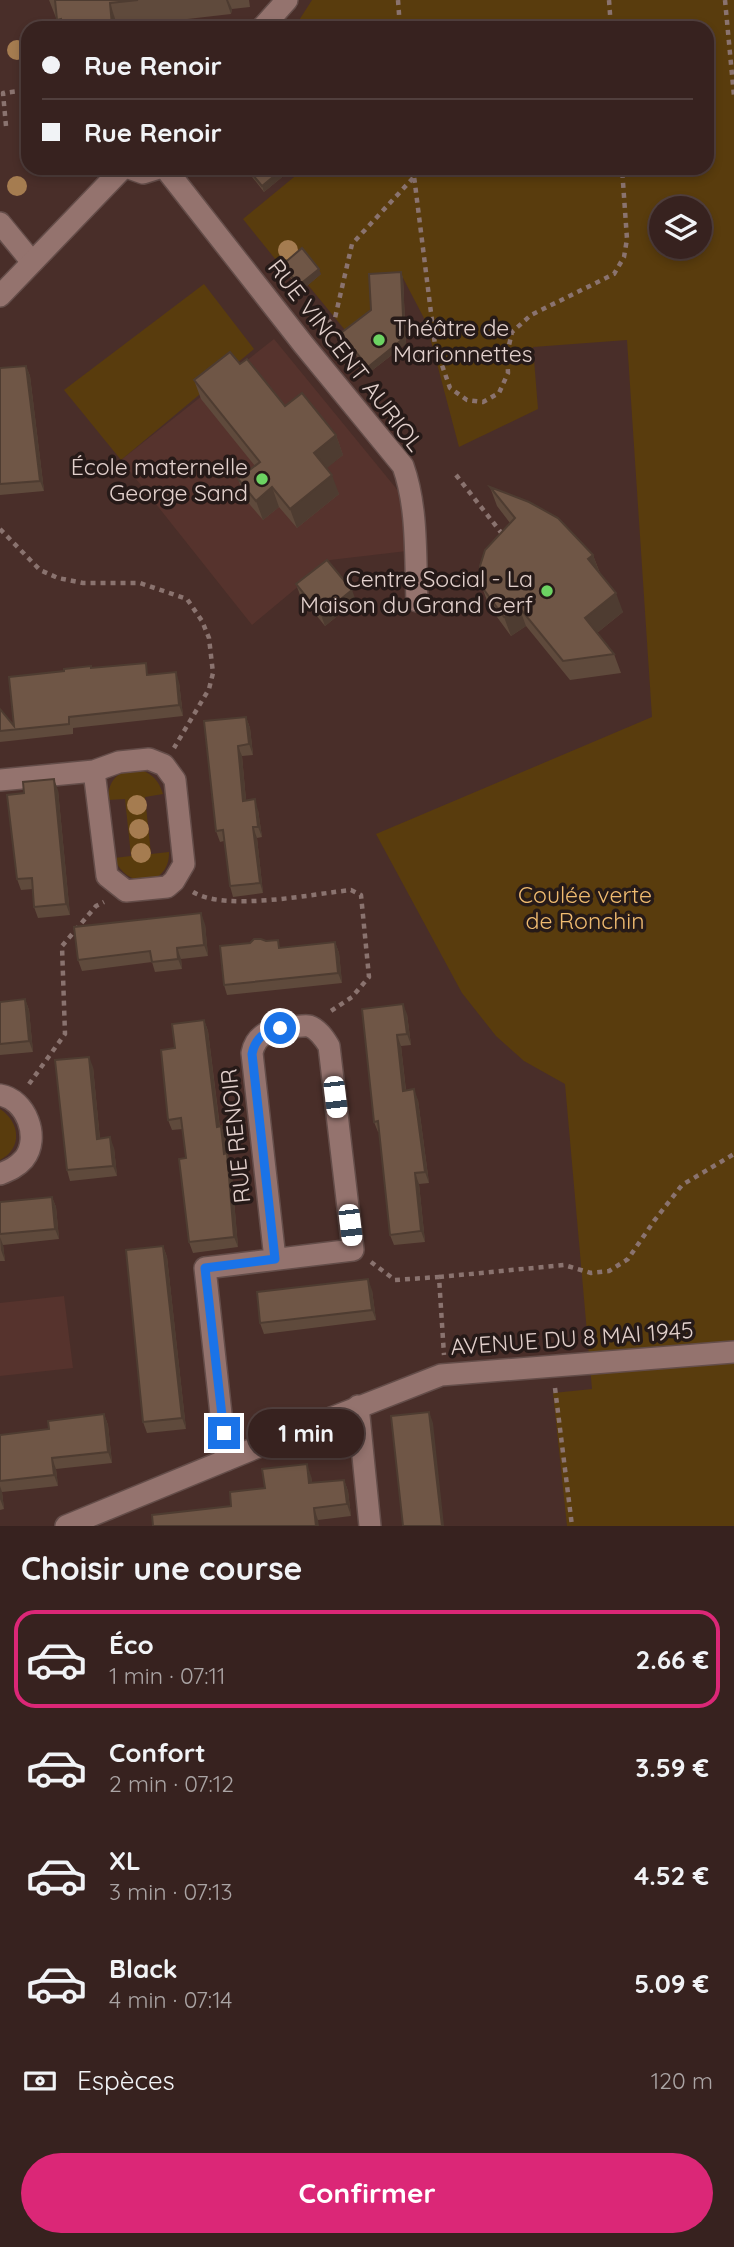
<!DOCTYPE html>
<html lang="fr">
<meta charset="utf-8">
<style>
:root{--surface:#37221f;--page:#3e2a28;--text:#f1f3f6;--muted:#aaa4a4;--line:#513f3d;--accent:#db2777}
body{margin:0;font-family:Quicksand,sans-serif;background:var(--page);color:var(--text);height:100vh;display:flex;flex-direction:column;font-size:26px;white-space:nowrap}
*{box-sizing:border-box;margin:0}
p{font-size:23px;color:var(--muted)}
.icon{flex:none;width:38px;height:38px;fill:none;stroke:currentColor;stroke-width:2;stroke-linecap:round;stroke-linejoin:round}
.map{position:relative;height:1526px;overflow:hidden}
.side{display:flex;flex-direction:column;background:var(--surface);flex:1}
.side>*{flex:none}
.guide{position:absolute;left:21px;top:21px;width:693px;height:154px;border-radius:21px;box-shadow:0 4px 10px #0003,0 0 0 2px var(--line);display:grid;align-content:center;height:154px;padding:0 21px;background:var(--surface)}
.controls{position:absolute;left:649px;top:196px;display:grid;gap:14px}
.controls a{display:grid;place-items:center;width:63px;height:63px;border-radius:50%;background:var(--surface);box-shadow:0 4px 10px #0003,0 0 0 2px var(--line);font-size:35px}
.end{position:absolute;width:32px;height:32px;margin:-16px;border:9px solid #1a73e8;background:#fff;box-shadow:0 0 0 4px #fff}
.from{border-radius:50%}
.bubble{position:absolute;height:49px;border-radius:24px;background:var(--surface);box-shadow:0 4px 10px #0003,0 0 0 2px var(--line);font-size:23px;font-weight:800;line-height:49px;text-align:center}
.car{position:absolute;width:21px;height:42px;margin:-21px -10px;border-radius:9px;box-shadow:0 0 5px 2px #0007;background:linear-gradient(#fff 24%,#345 0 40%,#fff 0 76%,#345 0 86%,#fff 0)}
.guide b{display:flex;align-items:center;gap:24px;height:66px;font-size:26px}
.guide b+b{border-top:2px solid var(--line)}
.guide i{width:18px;height:18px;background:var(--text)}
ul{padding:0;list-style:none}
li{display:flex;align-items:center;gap:21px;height:98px;margin:0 14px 10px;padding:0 7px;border:4px solid transparent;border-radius:21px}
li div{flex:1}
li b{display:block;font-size:26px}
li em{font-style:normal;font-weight:800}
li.selected{border-color:var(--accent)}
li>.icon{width:63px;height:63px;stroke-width:1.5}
h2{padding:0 21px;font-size:32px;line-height:84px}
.pay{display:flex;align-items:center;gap:18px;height:77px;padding:0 21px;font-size:26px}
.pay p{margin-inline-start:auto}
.button{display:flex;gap:14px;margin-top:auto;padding:14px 21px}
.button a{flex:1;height:80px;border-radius:42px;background:var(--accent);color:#fff;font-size:28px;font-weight:800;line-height:80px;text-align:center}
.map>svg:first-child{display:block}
.built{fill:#56332d}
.green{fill:#593c0d;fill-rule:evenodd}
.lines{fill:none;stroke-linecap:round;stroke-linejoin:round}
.minor-casing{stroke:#644d49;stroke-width:24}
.path{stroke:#8a736f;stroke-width:4.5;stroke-dasharray:5 5;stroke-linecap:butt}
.minor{stroke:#94736e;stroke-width:21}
.tree{fill:#a57c50}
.wall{fill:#5f4a3c}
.shaded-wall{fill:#4e3c31}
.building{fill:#6f5646;stroke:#4e3c31;stroke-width:2}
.route{stroke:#1a73e8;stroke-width:9}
.poi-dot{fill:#6cd362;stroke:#261a18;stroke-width:2.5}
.labels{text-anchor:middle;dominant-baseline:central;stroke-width:7;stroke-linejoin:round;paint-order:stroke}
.poi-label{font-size:23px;fill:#e2d0cc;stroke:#261a18;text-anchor:end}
.street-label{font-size:23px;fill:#e2d0cc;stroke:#261a18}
.park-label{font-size:23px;fill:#f0bb70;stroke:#261a18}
</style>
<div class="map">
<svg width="734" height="1526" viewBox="0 0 734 1526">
<rect width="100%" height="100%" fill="#492e29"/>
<!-- built -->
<g class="built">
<path d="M274,339L404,498L407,551L330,560L252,625L121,460Z"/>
<path d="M64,1296L73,1368L0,1376V1303Z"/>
</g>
<!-- green -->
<g class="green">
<path d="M312,0H734V1526H567L553,1393L592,1389L565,1084L524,1061L496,1036L462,993L376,834L652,717L627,340L533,347L538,409L459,447L426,322L403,278L372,280L373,315L349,335L308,285L321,274L304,254L284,270L243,219L305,168H707V28H294ZM662,208H700V247H662Z"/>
<path d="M204,284L254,349L121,460L64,390Z"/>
<path d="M139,769C153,774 159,781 163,794L145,797L151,854L169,852C170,886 128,892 114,858L131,856L125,799L108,800C108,779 119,770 139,769Z"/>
<path d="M0,1109C20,1122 23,1148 0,1160Z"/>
</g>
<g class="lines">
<defs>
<g id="minor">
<path d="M262,28L287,0"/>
<path d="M129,168L143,173L159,168"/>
<path d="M165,168L303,344L403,466C418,508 415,557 417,601"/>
<path d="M0,223L32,262"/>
<path d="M0,296L123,168"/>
<path d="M0,780L94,771L119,762L149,759L164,765L175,780L184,864L174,881L167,887L126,891L107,876L94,771"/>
<path d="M0,1095C26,1099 41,1138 24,1159C17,1167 10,1170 0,1174"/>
<path d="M358,1406L370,1526"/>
<path d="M226,1460L205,1268L353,1250L329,1046C324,1038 318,1029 309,1026C304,1025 296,1027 291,1027C272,1028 256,1033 252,1053L275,1259"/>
<path d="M66,1526L275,1440L441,1375L734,1352"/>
</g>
</defs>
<!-- minor casing -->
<use href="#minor" class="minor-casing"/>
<!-- path -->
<g class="path">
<path d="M398,0L400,28"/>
<path d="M609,0L611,28"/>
<path d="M725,0L734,96"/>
<path d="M6,126L3,93L28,90"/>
<path d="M413,168L435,345L450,388L467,400L483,402L499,393L508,373L507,354L512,332L531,315L614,274L624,257L627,239L622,168"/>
<path d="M320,330L335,318L352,244L414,177"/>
<path d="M456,475L503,535"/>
<path d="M0,529L40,570L58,578L83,583H140L187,599L202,621L209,638L213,673L209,689L174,748"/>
<path d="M193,892C226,912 312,894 351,890L361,895L369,977L352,997L328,1013"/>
<path d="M29,1084L65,1034L62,946L96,906L104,902"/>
<path d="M371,1262L395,1280L439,1277L444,1355"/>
<path d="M439,1277L564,1265L591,1273L609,1271L628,1259L654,1221L682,1185L734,1154"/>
<path d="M555,1388L572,1526"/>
</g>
<!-- minor -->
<use href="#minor" class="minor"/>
</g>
<!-- trees -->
<g class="tree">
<circle cx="17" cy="50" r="10"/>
<circle cx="17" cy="186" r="10"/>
<circle cx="288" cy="250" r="10"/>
<circle cx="137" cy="805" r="10"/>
<circle cx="139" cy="829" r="10"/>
<circle cx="141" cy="853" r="10"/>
</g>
<!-- wall -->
<g class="wall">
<path d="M49,0H249L250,7L232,9L231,14L118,27V28H60Z"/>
<path d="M245,168H293L264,192Z"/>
<path d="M282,265L321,274L301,291L284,270Z"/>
<path d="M401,272L403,278L406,344L370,372L343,339L341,333L371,310Z"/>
<path d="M240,364L285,406L336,435L343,455L326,468L339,494L297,528L279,507L263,520L245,499L238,479L255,466L201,399L194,380Z"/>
<path d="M26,366L30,376L44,491L0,495V368Z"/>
<path d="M490,487L593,555L600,573L623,612L597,633L614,654L621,673L570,680L526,626L511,636L489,606L482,587L510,523L497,506Z"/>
<path d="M296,584L356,601L325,626L300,595Z"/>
<path d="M92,668L150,674L179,682L183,716L73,728V734L0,742V709L14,726L64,671Z"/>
<path d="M246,717L250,728L253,755L242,756L246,800L258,810L262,837L257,838L263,893L233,897L230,886L224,841L220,842L216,831Z"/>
<path d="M58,790L70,915L38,918L34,907L33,889L21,890L17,879Z"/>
<path d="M205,924L208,956L181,959L182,969L155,972L152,962L82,971L78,960Z"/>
<path d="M335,942L339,953L342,983L227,995L224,985L281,948Z"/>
<path d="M25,999L29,1010L33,1052L0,1055V1002Z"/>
<path d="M362,1009L407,1014L411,1045L401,1046L406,1090L418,1100L429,1183L419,1184L425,1242L394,1245L390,1235L379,1132H378L374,1122Z"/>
<path d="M204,1020L208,1031L220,1127L221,1126L225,1137L227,1153L231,1164L238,1247L193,1253L189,1242L186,1158L183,1129L172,1130L168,1120L175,1048Z"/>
<path d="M93,1067L100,1139L114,1148L117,1176L70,1181L67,1170Z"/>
<path d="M52,1197L56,1207L59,1239L3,1245L5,1261H0V1202Z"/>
<path d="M163,1246L167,1257L186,1429L147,1433L143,1422Z"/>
<path d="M372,1290L376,1320L264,1334L260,1323Z"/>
<path d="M104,1414L108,1425L112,1463L56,1469L58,1486L2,1492L4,1509L0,1510V1435L49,1429Z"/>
<path d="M311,1476L312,1483L344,1480L348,1491L351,1516L318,1520L231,1506L265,1488Z"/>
</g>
<!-- shaded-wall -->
<g class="shaded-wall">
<path d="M226,0H228L232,9L231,14Z"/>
<path d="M110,3L118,28H113L112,25Z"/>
<path d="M284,168H293L264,192L262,186Z"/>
<path d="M319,269L321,274L301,291L299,285Z"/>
<path d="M401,272L403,278L406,344L370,372L368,367Z"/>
<path d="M26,366L30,376L44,491L40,481Z"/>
<path d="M336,435L343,455L321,473L314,453Z"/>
<path d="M332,475L339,494L297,528L290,509Z"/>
<path d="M272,487L279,507L263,520L256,501Z"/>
<path d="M593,555L600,574L588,559Z"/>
<path d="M352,590L356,601L325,626L321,615Z"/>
<path d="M616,593L623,612L592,637L585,618Z"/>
<path d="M519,607L526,626L511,636L504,617Z"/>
<path d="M176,672L179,682L183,716L179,705Z"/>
<path d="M246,717L250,728L253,755L249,744Z"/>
<path d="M238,746L242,756L247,811L243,801Z"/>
<path d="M54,779L58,790L70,915L66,904Z"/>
<path d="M255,799L258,810L262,837L258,827Z"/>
<path d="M253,827L257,838L263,893L260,883Z"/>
<path d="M201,913L205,924L208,956L204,945Z"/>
<path d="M335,942L339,953L342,983L338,973Z"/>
<path d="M177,948L181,959L182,969L178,959Z"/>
<path d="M25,999L29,1010L33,1052L29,1041Z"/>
<path d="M403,1004L407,1014L411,1045L407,1034Z"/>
<path d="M204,1020L208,1031L221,1137L217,1127Z"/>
<path d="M397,1035L401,1046L407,1101L403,1091Z"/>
<path d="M89,1057L93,1067L101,1150L97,1139Z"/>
<path d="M414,1089L418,1100L429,1183L425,1172Z"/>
<path d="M221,1126L225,1137L227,1159V1153L231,1164L238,1247L234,1237Z"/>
<path d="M110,1137L114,1148L117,1176L113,1166Z"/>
<path d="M415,1173L419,1184L425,1242L421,1231Z"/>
<path d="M52,1197L56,1207L59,1239L55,1229Z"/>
<path d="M0,1237L3,1245L5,1261L1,1250Z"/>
<path d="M163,1246L167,1257L186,1429L182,1418Z"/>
<path d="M368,1279L372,1290L376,1320L372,1310Z"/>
<path d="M429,1412L433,1423L444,1526H442Z"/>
<path d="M104,1414L108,1425L112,1463L108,1452Z"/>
<path d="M52,1458L56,1469L58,1486L54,1475Z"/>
<path d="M307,1464L311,1476L314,1495L309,1483Z"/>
<path d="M344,1480L348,1491L351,1516L347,1504Z"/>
<path d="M0,1486L2,1492L4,1509L0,1499Z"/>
<path d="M314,1508L318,1520L319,1526H316Z"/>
</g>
<!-- building -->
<g class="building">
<path d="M55,0H138L110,3L112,25L108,26V28H62L61,19L57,20Z"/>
<path d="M247,168H284L262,186Z"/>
<path d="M302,248L319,269L299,285L282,265Z"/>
<path d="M401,272L404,338L368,367L341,333L371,310L369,274Z"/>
<path d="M230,352L240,364L247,359L285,406L302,393L336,435L314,453L332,475L290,509L272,487L256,501L238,479L260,462L194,380Z"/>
<path d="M26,366L40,481L0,484V368Z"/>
<path d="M490,487L529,502L558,518L593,555L588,559L616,593L585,618L614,654L563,661L519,607L504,617L482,587L480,566L485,550L515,518Z"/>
<path d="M327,560L352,590L321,615L296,584Z"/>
<path d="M146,663L147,675L176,672L179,705L69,717V724L0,731V709L14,726L9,677L64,671V669L91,666V668Z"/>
<path d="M246,717L249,744L238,746L243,801L255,799L258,827H253L260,883L230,886L223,830L216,831L204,721Z"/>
<path d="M54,779L66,904L34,907L32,878L17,879L7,795L24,793L23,782Z"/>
<path d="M201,913L204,945L177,948L178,959L152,962L150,951L78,960L74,927Z"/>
<path d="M254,939H261L266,941L278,940L279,948L335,942L338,973L224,985L220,946L250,943Z"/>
<path d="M25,999L29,1041L0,1044V1002Z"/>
<path d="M403,1004L407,1034L397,1035L403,1091L414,1089L425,1172L415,1173L421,1231L390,1235L378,1121L374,1122L362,1009Z"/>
<path d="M204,1020L217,1127L221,1126L224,1154L227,1153L234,1237L189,1242L179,1159L186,1158L181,1118L168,1120L161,1050L175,1048L172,1024Z"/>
<path d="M89,1057L97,1139L110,1137L113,1166L67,1170L55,1060Z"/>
<path d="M52,1197L55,1229L0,1234V1202Z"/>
<path d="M163,1246L182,1418L143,1422L126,1250Z"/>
<path d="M368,1279L372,1310L260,1323L257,1292Z"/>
<path d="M429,1412L442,1526H403L391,1416Z"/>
<path d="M104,1414L108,1452L52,1458L54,1475L0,1481V1435L49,1429L48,1421Z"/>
<path d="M307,1464L309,1483L344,1480L347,1504L314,1508L316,1526H153L152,1515L231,1506L230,1492L265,1488L262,1469Z"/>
</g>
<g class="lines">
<!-- route -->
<path class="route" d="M224,1433L205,1268L275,1259L252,1054C255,1038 265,1031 280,1028"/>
</g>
<!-- markers -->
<g class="poi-dot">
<circle cx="379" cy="340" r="7"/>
<circle cx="262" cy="479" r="7"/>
<circle cx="547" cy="591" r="7"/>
</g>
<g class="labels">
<!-- poi labels -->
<g class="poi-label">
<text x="393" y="327" text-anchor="start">Théâtre de<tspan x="393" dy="26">Marionnettes</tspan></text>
<text x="248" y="466">École maternelle<tspan x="248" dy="26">George Sand</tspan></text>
<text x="533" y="578">Centre Social - La<tspan x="533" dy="26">Maison du Grand Cerf</tspan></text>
</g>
<!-- street labels -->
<g class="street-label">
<text transform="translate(346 355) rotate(52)">RUE VINCENT AURIOL</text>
<text transform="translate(235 1136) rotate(-96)">RUE RENOIR</text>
<text transform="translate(572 1338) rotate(-4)">AVENUE DU 8 MAI 1945</text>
</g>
<!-- park labels -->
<g class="park-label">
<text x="585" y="894">Coulée verte<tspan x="585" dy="26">de Ronchin</tspan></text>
</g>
</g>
</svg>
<div class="controls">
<a><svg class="icon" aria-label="layers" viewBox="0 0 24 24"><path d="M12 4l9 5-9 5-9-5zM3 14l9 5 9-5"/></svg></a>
</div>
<i class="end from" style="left:280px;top:1028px"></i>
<i class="end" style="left:224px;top:1433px"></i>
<div class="bubble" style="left:248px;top:1409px;width:116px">1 min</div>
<i class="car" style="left:335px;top:1097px;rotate:173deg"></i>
<i class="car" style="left:350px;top:1225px;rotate:173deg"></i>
<div class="guide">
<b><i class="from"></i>Rue Renoir</b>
<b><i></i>Rue Renoir</b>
</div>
</div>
<section class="side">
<h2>Choisir une course</h2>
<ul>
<li class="selected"><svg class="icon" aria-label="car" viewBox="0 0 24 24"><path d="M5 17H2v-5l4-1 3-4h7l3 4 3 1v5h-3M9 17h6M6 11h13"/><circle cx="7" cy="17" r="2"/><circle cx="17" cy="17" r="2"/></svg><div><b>Éco</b><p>1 min · 07:11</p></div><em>2.66 €</em></li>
<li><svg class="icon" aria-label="car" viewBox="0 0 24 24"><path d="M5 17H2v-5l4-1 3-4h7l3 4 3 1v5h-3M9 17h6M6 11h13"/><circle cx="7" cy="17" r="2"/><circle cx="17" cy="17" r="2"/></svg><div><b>Confort</b><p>2 min · 07:12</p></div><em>3.59 €</em></li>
<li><svg class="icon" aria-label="car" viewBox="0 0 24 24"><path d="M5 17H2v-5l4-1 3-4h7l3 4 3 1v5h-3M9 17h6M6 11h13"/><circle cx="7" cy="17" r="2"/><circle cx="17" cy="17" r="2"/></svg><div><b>XL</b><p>3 min · 07:13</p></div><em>4.52 €</em></li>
<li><svg class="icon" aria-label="car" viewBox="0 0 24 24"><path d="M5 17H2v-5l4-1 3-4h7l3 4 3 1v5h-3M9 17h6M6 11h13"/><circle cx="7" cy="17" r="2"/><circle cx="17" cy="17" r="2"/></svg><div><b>Black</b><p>4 min · 07:14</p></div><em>5.09 €</em></li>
</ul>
<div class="pay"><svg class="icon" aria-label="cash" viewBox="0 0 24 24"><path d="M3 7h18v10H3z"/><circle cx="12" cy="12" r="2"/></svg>Espèces<p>120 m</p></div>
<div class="button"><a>Confirmer</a></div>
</section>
